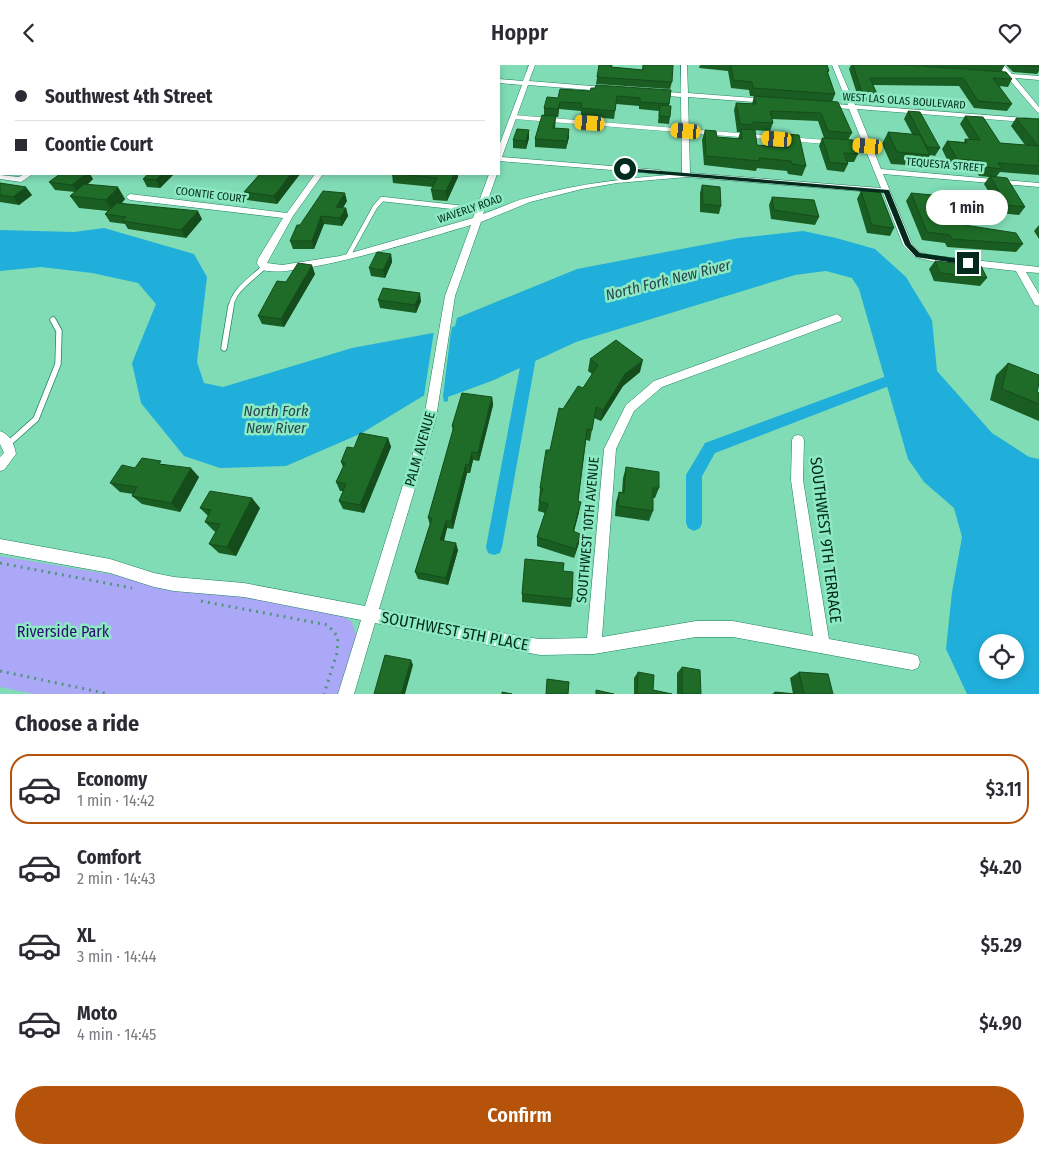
<!DOCTYPE html>
<meta charset="utf-8">
<style>
:root{--surface:#fff;--page:#f7f7f7;--text:#2b2b33;--muted:#7c7c81;--line:#e1e1e2;--accent:#b45309}
body{margin:0;font-family:"Fira Sans Condensed",sans-serif;background:var(--page);color:var(--text);height:100vh;display:flex;flex-direction:column;font-size:19px;white-space:nowrap}
*{box-sizing:border-box;margin:0}
p{font-size:16px;color:var(--muted)}
.icon{flex:none;width:28px;height:28px;fill:none;stroke:currentColor;stroke-width:2;stroke-linecap:round;stroke-linejoin:round}
.map{position:relative;height:629px;overflow:hidden}
.sheet{display:flex;flex-direction:column;background:var(--surface);flex:1}
.sheet>*{flex:none}
.banner{position:absolute;left:0px;top:0px;width:500px;height:110px;box-shadow:0 2px 8px #0003;display:grid;align-content:center;height:110px;padding:0 15px;background:var(--surface)}
.controls{position:absolute;left:979px;top:569px;display:grid;gap:10px}
.controls a{display:grid;place-items:center;width:45px;height:45px;border-radius:50%;background:var(--surface);box-shadow:0 2px 8px #0003;font-size:25px}
.end{position:absolute;width:22px;height:22px;margin:-11px;border:6px solid #022b1d;background:#fff;box-shadow:0 0 0 2px #fff}
.from{border-radius:50%}
.bubble{position:absolute;height:35px;border-radius:18px;background:var(--surface);box-shadow:0 2px 8px #0003;font-size:16px;font-weight:600;line-height:35px;text-align:center}
.car{position:absolute;width:15px;height:30px;margin:-15px -8px;border-radius:6px;box-shadow:0 0 4px 1px #0007;background:linear-gradient(#f5c518 24%,#345 0 40%,#f5c518 0 76%,#345 0 86%,#f5c518 0)}
.banner b{display:flex;align-items:center;gap:18px;height:48px;font-size:19px}
.banner b+b{border-top:1px solid var(--line)}
.banner i{width:12px;height:12px;background:var(--text)}
ul{padding:0;list-style:none}
li{display:flex;align-items:center;gap:15px;height:70px;margin:0 10px 8px;padding:0 5px;border:2px solid transparent;border-radius:20px}
li div{flex:1}
li b{display:block;font-size:19px}
li em{font-style:normal;font-weight:600}
li.selected{border-color:var(--accent)}
li>.icon{width:45px;height:45px;stroke-width:1.5}
h2{padding:0 15px;font-size:22px;line-height:60px}
.button{display:flex;gap:10px;margin-top:auto;padding:10px 15px}
.button a{flex:1;height:58px;border-radius:30px;background:var(--accent);color:#fff;font-size:20px;font-weight:600;line-height:58px;text-align:center}
header{display:flex;justify-content:space-between;align-items:center;height:65px;padding:0 15px;background:var(--surface);font-size:22px;font-weight:600}
.map>svg:first-child{display:block}
.green{fill:#aaa8f7}
.water{fill:#20afdb;fill-rule:evenodd}
.pier{fill:#80dcb5}
.lines{fill:none;stroke-linecap:round;stroke-linejoin:round}
.canal{fill:#20afdb;fill-rule:evenodd}
.service-far2-casing{stroke:#1e8260;stroke-width:4.5}
.service-far1-casing{stroke:#1e8260;stroke-width:5.5}
.service-casing{stroke:#1e8260;stroke-width:7}
.minor-casing{stroke:#1e8260;stroke-width:1}
.path{stroke:#4f977a;stroke-width:3;stroke-dasharray:2 5;stroke-linecap:butt}
.service-far2{stroke:#fff;stroke-width:4}
.service-far1{stroke:#fff;stroke-width:4.5}
.service{stroke:#fff;stroke-width:5.5}
.minor{fill:#fff;fill-rule:evenodd}
.wall{fill:#1a5d22}
.shaded-wall{fill:#154c1b}
.building{fill:#1e6c27;stroke:#154c1b}
.route{fill:#022b1d}
.labels{text-anchor:middle;dominant-baseline:central;stroke-width:5;stroke-linejoin:round;paint-order:stroke}
.far-street-label{font-size:11px;fill:#022b1d;stroke:#8de9c2}
.street-label{font-size:14px;fill:#022b1d;stroke:#8de9c2}
.water-label{font-size:15px;font-style:italic;fill:#29444f;stroke:#8de9c2}
.near-street-label{font-size:16px;fill:#022b1d;stroke:#8de9c2}
.near-park-label{font-size:16px;fill:#2b0f71;stroke:#8de9c2}
</style>
<header><svg class="icon" aria-label="back" viewBox="0 0 24 24"><path d="M15 5l-7 7 7 7"/></svg>Hoppr<svg class="icon" aria-label="heart" viewBox="0 0 24 24"><path d="M12 20l-8-8c-3-5 5-10 8-4 3-6 11-1 8 4z"/></svg></header>
<div class="map">
<svg width="1039" height="629" viewBox="0 0 1039 629">
<rect width="100%" height="100%" fill="#80dcb5"/>
<!-- green -->
<path class="green" d="M0,491L338,547L352,557L357,573L341,629H34L0,622Z"/>
<!-- water -->
<path class="water" d="M104,163L194,189L207,212L197,297L204,318L223,322L352,283L433,268H451L452,262L455,261L457,253L577,204L739,173L803,166L836,173L875,184L906,212L932,255L937,306L992,368L1029,392L1039,394V629H967L946,584L952,527L962,472L954,443L924,417L908,394L859,224L852,213L826,206L795,210L576,277L494,315L448,332V336L444,337L443,331H423L362,368L286,401L220,403L184,391L141,338L132,298L156,239L138,218L92,208L41,202L0,206V165L74,167ZM988,578H1015V605H988Z"/>
<!-- pier -->
<path class="pier" d="M434,266H451L443,331H424Z"/>
<g class="lines">
<!-- canal -->
<g class="canal">
<path d="M531,276L536,278L538,281L502,482L500,488L494,490L488,488L486,482L524,281L526,278Z"/>
<path d="M884,312L889,313L891,317L889,321L715,388L702,411V458L700,463L694,466L688,463L686,458V410L705,378Z"/>
</g>
<defs>
<g id="service-far2">
<path d="M514,52L826,77"/>
<path d="M848,79L868,81"/>
</g>
<g id="service-far1">
<path d="M348,191L375,142L382,134L481,145"/>
<path d="M231,242C233,225 252,214 264,202"/>
</g>
<g id="service">
<path d="M224,283L231,241"/>
<path d="M8,379L36,354L58,299L59,266L53,255"/>
</g>
<g id="minor">
<rect x="22" y="0" width="6" height="1"/>
<rect x="392" y="0" width="6" height="1"/>
<path d="M529,0H535L529,16L604,22L607,24L604,26L528,20L502,92L659,105L663,107L662,109L499,96V81L522,20L499,18V14L523,16Z"/>
<path d="M681,0H687L688,28L766,34L769,36L766,38L688,32L690,108L881,123L849,44L825,42L822,40L825,38L848,40L832,0H838L855,40L1039,54V58L857,44L881,104L1039,118V122L883,109L912,179L921,188L935,191L1039,202V208L1026,207L1039,229V241L1035,240L1016,206L935,197L915,192L903,180L883,128L687,112L617,118L582,124L530,137L481,157L455,231L436,353L379,544L524,572L540,574L587,573L604,384L626,340L654,316L837,249L842,253L841,256L662,322L634,346L616,384L602,572L696,556H733L813,571L791,415L792,375L794,371L798,370L802,371L804,375L803,415L829,574L912,589L918,591L920,597L918,603L912,605L733,572H696L594,589L540,590L375,558L354,629H338L361,555L244,532L174,526L154,522L110,508L0,488V474L110,494L154,508L174,512L244,518L365,541L424,353L445,231L471,160C440,169 283,218 261,204C260,203 258,200 257,198L258,194L283,153L130,135L126,132L130,129L287,148L315,109H323L293,151L267,198L282,200L340,191L473,153L489,109H497L483,149C497,144 512,137 526,133C580,118 628,113 682,109L681,32L655,30L652,28L655,26L681,28Z"/>
<path d="M998,0H1004L1012,9L1039,11V15L1015,13L1039,42V48L1037,47L1008,13L994,11L993,10L996,8L1005,9Z"/>
<path d="M24,109H33L21,117L0,114V110L19,112Z"/>
<path d="M0,366C11,370 14,379 16,389L4,405L0,406V392L4,388L0,379Z"/>
</g>
</defs>
<!-- service-far2 casing -->
<use href="#service-far2" class="service-far2-casing"/>
<!-- service-far1 casing -->
<use href="#service-far1" class="service-far1-casing"/>
<!-- service casing -->
<use href="#service" class="service-casing"/>
<!-- minor casing -->
<use href="#minor" class="minor-casing"/>
<!-- path -->
<g class="path">
<path d="M0,498L132,523"/>
<path d="M201,536L328,560L338,572L337,588L324,629"/>
<path d="M0,606L109,629"/>
</g>
<!-- service-far2 -->
<use href="#service-far2" class="service-far2"/>
<!-- service-far1 -->
<use href="#service-far1" class="service-far1"/>
<!-- service -->
<use href="#service" class="service"/>
<!-- minor -->
<use href="#minor" class="minor"/>
</g>
<!-- wall -->
<g class="wall">
<rect x="420" y="0" width="47" height="1"/>
<path d="M599,0H612V2L642,5L643,0L672,17L670,24L596,19Z"/>
<path d="M700,0H827L829,6L828,8L835,29L832,37L852,68L848,75L858,89L854,97H847L848,99L844,107L827,105L819,81L822,73H824L818,56L772,54L773,58L770,66L752,65L757,80L782,82V79L785,69L806,101L802,111L788,109L787,106L757,103L756,106L704,100L702,75L705,65L717,72L738,74L740,67H737L734,45L736,38L752,39L754,31H750L749,25L731,23L728,6L699,3Z"/>
<path d="M851,0H905L1012,14L1008,22L999,21L1012,39L1007,46L974,43L959,21L873,20L877,29L874,36L859,35L849,4Z"/>
<path d="M909,0H1005L1001,7Z"/>
<path d="M1006,0H1039V6L1037,9L1013,7Z"/>
<path d="M671,25L669,41L670,52L669,59L658,58L659,46L639,44V41L616,39L614,54L581,51V46L559,44L558,52H556L555,63L569,72L566,84L535,82V74L544,50V43L558,33L590,26Z"/>
<path d="M908,46L940,83L935,91L930,90L923,101L891,99L882,79L888,67L912,69L904,54Z"/>
<path d="M965,51L1000,78L1025,80L1011,61L1016,53L1039,55V110L1000,107L996,112L1025,142L1019,150L1001,148L984,119L989,112L979,111L976,105L951,103L942,84L947,76L964,77L965,74H969L960,59Z"/>
<path d="M0,63H1V88L0,87Z"/>
<path d="M529,65V73L526,84L513,83V75Z"/>
<path d="M174,109L160,123L147,122L143,114Z"/>
<path d="M260,109H300L277,139L247,135L244,127Z"/>
<path d="M392,109H454L458,112L447,136L433,135L431,125L433,122L393,118Z"/>
<path d="M93,114L87,120L125,134L122,138L202,154L186,173L128,164L125,159L110,157L105,149L108,146L79,143L70,131L75,127L55,125L49,117Z"/>
<path d="M0,118L32,130L19,140L0,137Z"/>
<path d="M702,120L721,141L719,149L700,147V128Z"/>
<path d="M861,126L894,163L890,171L867,168L857,134Z"/>
<path d="M911,128L958,159L1023,179L1016,187L947,182L945,178L922,175L906,136Z"/>
<path d="M772,132L819,152L815,160L771,154L769,140Z"/>
<path d="M347,136L343,143H346L348,151L342,161L324,159L314,184H293L290,176L300,160Z"/>
<path d="M1039,160V174L1034,166Z"/>
<path d="M391,189L392,197L385,213L371,211L369,203Z"/>
<path d="M935,196L987,213L980,221L934,216L929,204Z"/>
<path d="M315,209L284,262L262,259L258,251L286,217Z"/>
<path d="M378,235L421,236L416,248L380,243Z"/>
<path d="M590,294L640,307L623,321L601,356L594,353L590,376L586,375L578,436L579,447L574,467L579,478L574,493L537,481V472L545,448L538,446L539,436L540,423L563,344L583,323L592,309L588,306Z"/>
<path d="M1008,298L1037,327L1039,328V356L990,335L996,310Z"/>
<path d="M492,332L493,340L479,396L473,395L470,408H467L453,464L447,463L444,476L458,485L448,520L418,514L415,507L430,460L428,453L453,366L452,361Z"/>
<path d="M388,373L391,382L364,448L343,444L339,436L343,426H340L336,417L343,402L341,397L354,383Z"/>
<path d="M164,399L199,412L180,447L142,439L132,431L133,429L120,427L110,418L135,403Z"/>
<path d="M626,402L659,423L655,433H653V446L649,456L615,451L616,437L619,427H622L623,413Z"/>
<path d="M200,443H260L236,491L219,488L209,479L216,467L214,466L205,457L208,451Z"/>
<path d="M563,506L572,534L571,542L522,537V529Z"/>
<path d="M682,602L701,629H677V608Z"/>
<path d="M638,607L653,625L672,629H634V613Z"/>
<path d="M799,607L833,629H772L775,627L793,629L790,613Z"/>
</g>
<!-- shaded-wall -->
<g class="shaded-wall">
<path d="M135,0H155L153,1H133Z"/>
<path d="M372,0H380L379,1H371Z"/>
<path d="M560,37L559,44L558,52V44Z"/>
<path d="M1,44V61L0,62V45Z"/>
<path d="M569,64V72L566,84L567,76Z"/>
<path d="M529,65V73L526,84V76Z"/>
<path d="M85,109H90L93,114L78,128L72,120Z"/>
<path d="M162,109H174L160,123L156,115Z"/>
<path d="M291,109H300L277,139L274,131Z"/>
<path d="M454,109H458V112L447,136L446,126Z"/>
<path d="M26,122L32,130L19,140L13,132Z"/>
<path d="M118,122L125,134L113,147L106,135Z"/>
<path d="M345,128L347,136L338,150L336,142Z"/>
<path d="M346,143L348,151L342,161L340,153Z"/>
<path d="M198,146L202,154L186,173L181,165Z"/>
<path d="M321,151L324,159L314,184L312,176Z"/>
<path d="M391,189L392,197L385,213L383,205Z"/>
<path d="M312,200L315,209L284,262L281,254Z"/>
<path d="M420,228L421,236L416,248L415,240Z"/>
<path d="M643,295L640,307L623,321L601,356L603,345L625,309Z"/>
<path d="M492,332L493,340L479,396L478,388Z"/>
<path d="M388,373L391,382L364,448L360,440Z"/>
<path d="M472,387L473,395L470,408L469,400Z"/>
<path d="M466,399L467,408L453,464L451,456Z"/>
<path d="M191,403L199,412L180,447L171,438Z"/>
<path d="M252,433L260,443L236,491L227,482Z"/>
<path d="M581,437L579,447L571,476L573,466Z"/>
<path d="M446,456L447,463L442,482L440,475Z"/>
<path d="M580,469L579,478L574,493L576,484Z"/>
<path d="M456,478L458,485L448,520L446,513Z"/>
<path d="M411,595L413,600L405,629H401Z"/>
</g>
<!-- building -->
<g class="building">
<path d="M48,0H135L133,1H46Z"/>
<path d="M257,0H372L371,1H256Z"/>
<path d="M599,0H612L611,2L643,5V0H673L672,17L597,12Z"/>
<path d="M731,0H827L829,6H827L835,29L753,23L752,17L733,15Z"/>
<path d="M853,0H905L1006,7L1012,14L993,13L1012,39L978,36L963,13H870L877,29L862,28Z"/>
<path d="M1017,0H1039V2Z"/>
<path d="M596,20L671,25L669,39L640,37V33L617,31L615,46L581,43L582,38L560,37L558,44L544,43L547,32L558,33L560,24L590,26L591,23H595Z"/>
<path d="M1,30V44L0,45V31Z"/>
<path d="M754,31L838,37L852,68L828,66L821,48L770,46L773,58L753,57V60L740,59L736,38L756,39Z"/>
<path d="M660,40L671,41L670,52L659,51Z"/>
<path d="M908,46L920,47L940,83L927,82Z"/>
<path d="M542,50L556,51L553,63L569,64L567,76L535,74Z"/>
<path d="M965,51L983,52L1000,78L1038,81L1016,53L1039,54V101L998,98L1002,104L985,102L982,96L957,94L947,76L967,78L965,74L980,75Z"/>
<rect x="0" y="63" width="1" height="14"/>
<path d="M517,64L529,65L526,76L513,75Z"/>
<path d="M741,64L755,65L757,80L788,83L785,69L799,70L806,101L792,99L791,96L759,93L760,96L706,91L705,65L716,66L717,72L742,74Z"/>
<path d="M888,67L920,70L930,90L897,87Z"/>
<path d="M822,73L853,75L858,89L844,88L848,99L830,97Z"/>
<path d="M60,109H85L72,120L49,117Z"/>
<path d="M148,109H162L156,115L143,114Z"/>
<path d="M260,109H291L274,131L244,127Z"/>
<path d="M398,109H454L446,126L431,125L437,113Z"/>
<path d="M990,111L1007,113L1025,142L1007,140Z"/>
<path d="M0,118L26,122L13,132L0,130Z"/>
<path d="M84,119L118,122L106,135L70,131Z"/>
<path d="M702,120L720,122L721,141L703,139Z"/>
<path d="M323,126L345,128L336,142L346,143L340,153L321,151L312,176H290L297,160H300Z"/>
<path d="M861,126L880,127L894,163L872,160Z"/>
<path d="M911,128L944,131L958,159L1016,168L1023,179L952,174L950,170L927,167Z"/>
<path d="M772,132L814,135L819,152L774,145Z"/>
<path d="M117,138L198,146L181,165L122,156L126,152L105,149Z"/>
<path d="M377,187L391,189L383,205L369,203Z"/>
<path d="M935,196L981,201L987,213L940,208Z"/>
<path d="M298,198L312,200L281,254L258,251L277,216L286,217Z"/>
<path d="M383,223L420,228L415,240L378,235Z"/>
<path d="M616,275L643,295L625,309L603,345L596,342L592,365L587,364L578,436L581,437L573,466L580,469L576,484L537,472L548,439L539,436L543,423H540L546,385H550L559,343L563,344L578,321L583,323L598,300L590,294Z"/>
<path d="M1008,298L1039,310V318L1037,327L1039,328V339L1002,324Z"/>
<path d="M462,328L492,332L478,388L472,387L469,400L466,399L451,456H446L440,475L456,478L446,513L415,507L432,453H428L454,361H452Z"/>
<path d="M360,368L388,373L360,440L339,436L346,419L336,417L345,398L341,397L347,382L354,383Z"/>
<path d="M142,393L161,396L159,399L191,403L171,438L132,431L137,422L110,418L122,400L135,403Z"/>
<path d="M626,402L659,407V423H653V446L618,441L619,427L624,428Z"/>
<path d="M210,426L252,433L227,482L209,479L220,459L205,457L211,445L200,443Z"/>
<path d="M525,494L564,498L563,506L573,507L572,534L522,529Z"/>
<path d="M385,590L411,595L401,629H374Z"/>
<path d="M682,602L700,605L701,629H682Z"/>
<path d="M638,607L654,610L653,625L672,629H637Z"/>
<path d="M799,607L828,609L833,629H804Z"/>
<path d="M547,614L569,617L568,629H546Z"/>
<path d="M596,625L614,629H596Z"/>
<path d="M502,627L512,629H502Z"/>
<path d="M775,627L796,629H775Z"/>
</g>
<!-- route -->
<path class="route" d="M625,103L889,125L911,179L920,188L968,195L972,198L968,200L916,192L905,180L884,128L623,106Z"/>
<g class="labels">
<!-- far-street labels -->
<g class="far-street-label">
<text transform="translate(904 36) rotate(4)">WEST LAS OLAS BOULEVARD</text>
<text transform="translate(945 100) rotate(5)">TEQUESTA STREET</text>
<text transform="translate(211 130) rotate(7)">COONTIE COURT</text>
<text transform="translate(470 144) rotate(-19)">WAVERLY ROAD</text>
</g>
<!-- street labels -->
<g class="street-label">
<text transform="translate(420 384) rotate(-74)">PALM AVENUE</text>
<text transform="translate(588 465) rotate(-85)">SOUTHWEST 10TH AVENUE</text>
</g>
<!-- water labels -->
<g class="water-label">
<text transform="translate(668 215) rotate(-14)">North Fork New River</text>
<text x="276" y="346">North Fork<tspan x="276" dy="17">New River</tspan></text>
</g>
<!-- near-street labels -->
<g class="near-street-label">
<text transform="translate(826 475) rotate(83)">SOUTHWEST 9TH TERRACE</text>
<text transform="translate(455 566) rotate(11)">SOUTHWEST 5TH PLACE</text>
</g>
<!-- near-park labels -->
<g class="near-park-label">
<text x="63" y="566">Riverside Park</text>
</g>
</g>
</svg>
<div class="controls">
<a><svg class="icon" aria-label="locate" viewBox="0 0 24 24"><circle cx="12" cy="12" r="6"/><path d="M12 2v4M12 18v4M2 12h4M18 12h4"/></svg></a>
</div>
<i class="end from" style="left:625px;top:104px"></i>
<i class="end" style="left:968px;top:198px"></i>
<div class="bubble" style="left:926px;top:125px;width:82px">1 min</div>
<i class="car" style="left:590px;top:58px;rotate:274deg"></i>
<i class="car" style="left:686px;top:66px;rotate:275deg"></i>
<i class="car" style="left:777px;top:74px;rotate:275deg"></i>
<i class="car" style="left:868px;top:81px;rotate:275deg"></i>
<div class="banner">
<b><i class="from"></i>Southwest 4th Street</b>
<b><i></i>Coontie Court</b>
</div>
</div>
<section class="sheet">
<h2>Choose a ride</h2>
<ul>
<li class="selected"><svg class="icon" aria-label="car" viewBox="0 0 24 24"><path d="M5 17H2v-5l4-1 3-4h7l3 4 3 1v5h-3M9 17h6M6 11h13"/><circle cx="7" cy="17" r="2"/><circle cx="17" cy="17" r="2"/></svg><div><b>Economy</b><p>1 min · 14:42</p></div><em>$3.11</em></li>
<li><svg class="icon" aria-label="car" viewBox="0 0 24 24"><path d="M5 17H2v-5l4-1 3-4h7l3 4 3 1v5h-3M9 17h6M6 11h13"/><circle cx="7" cy="17" r="2"/><circle cx="17" cy="17" r="2"/></svg><div><b>Comfort</b><p>2 min · 14:43</p></div><em>$4.20</em></li>
<li><svg class="icon" aria-label="car" viewBox="0 0 24 24"><path d="M5 17H2v-5l4-1 3-4h7l3 4 3 1v5h-3M9 17h6M6 11h13"/><circle cx="7" cy="17" r="2"/><circle cx="17" cy="17" r="2"/></svg><div><b>XL</b><p>3 min · 14:44</p></div><em>$5.29</em></li>
<li><svg class="icon" aria-label="car" viewBox="0 0 24 24"><path d="M5 17H2v-5l4-1 3-4h7l3 4 3 1v5h-3M9 17h6M6 11h13"/><circle cx="7" cy="17" r="2"/><circle cx="17" cy="17" r="2"/></svg><div><b>Moto</b><p>4 min · 14:45</p></div><em>$4.90</em></li>
</ul>
<div class="button"><a>Confirm</a></div>
</section>
